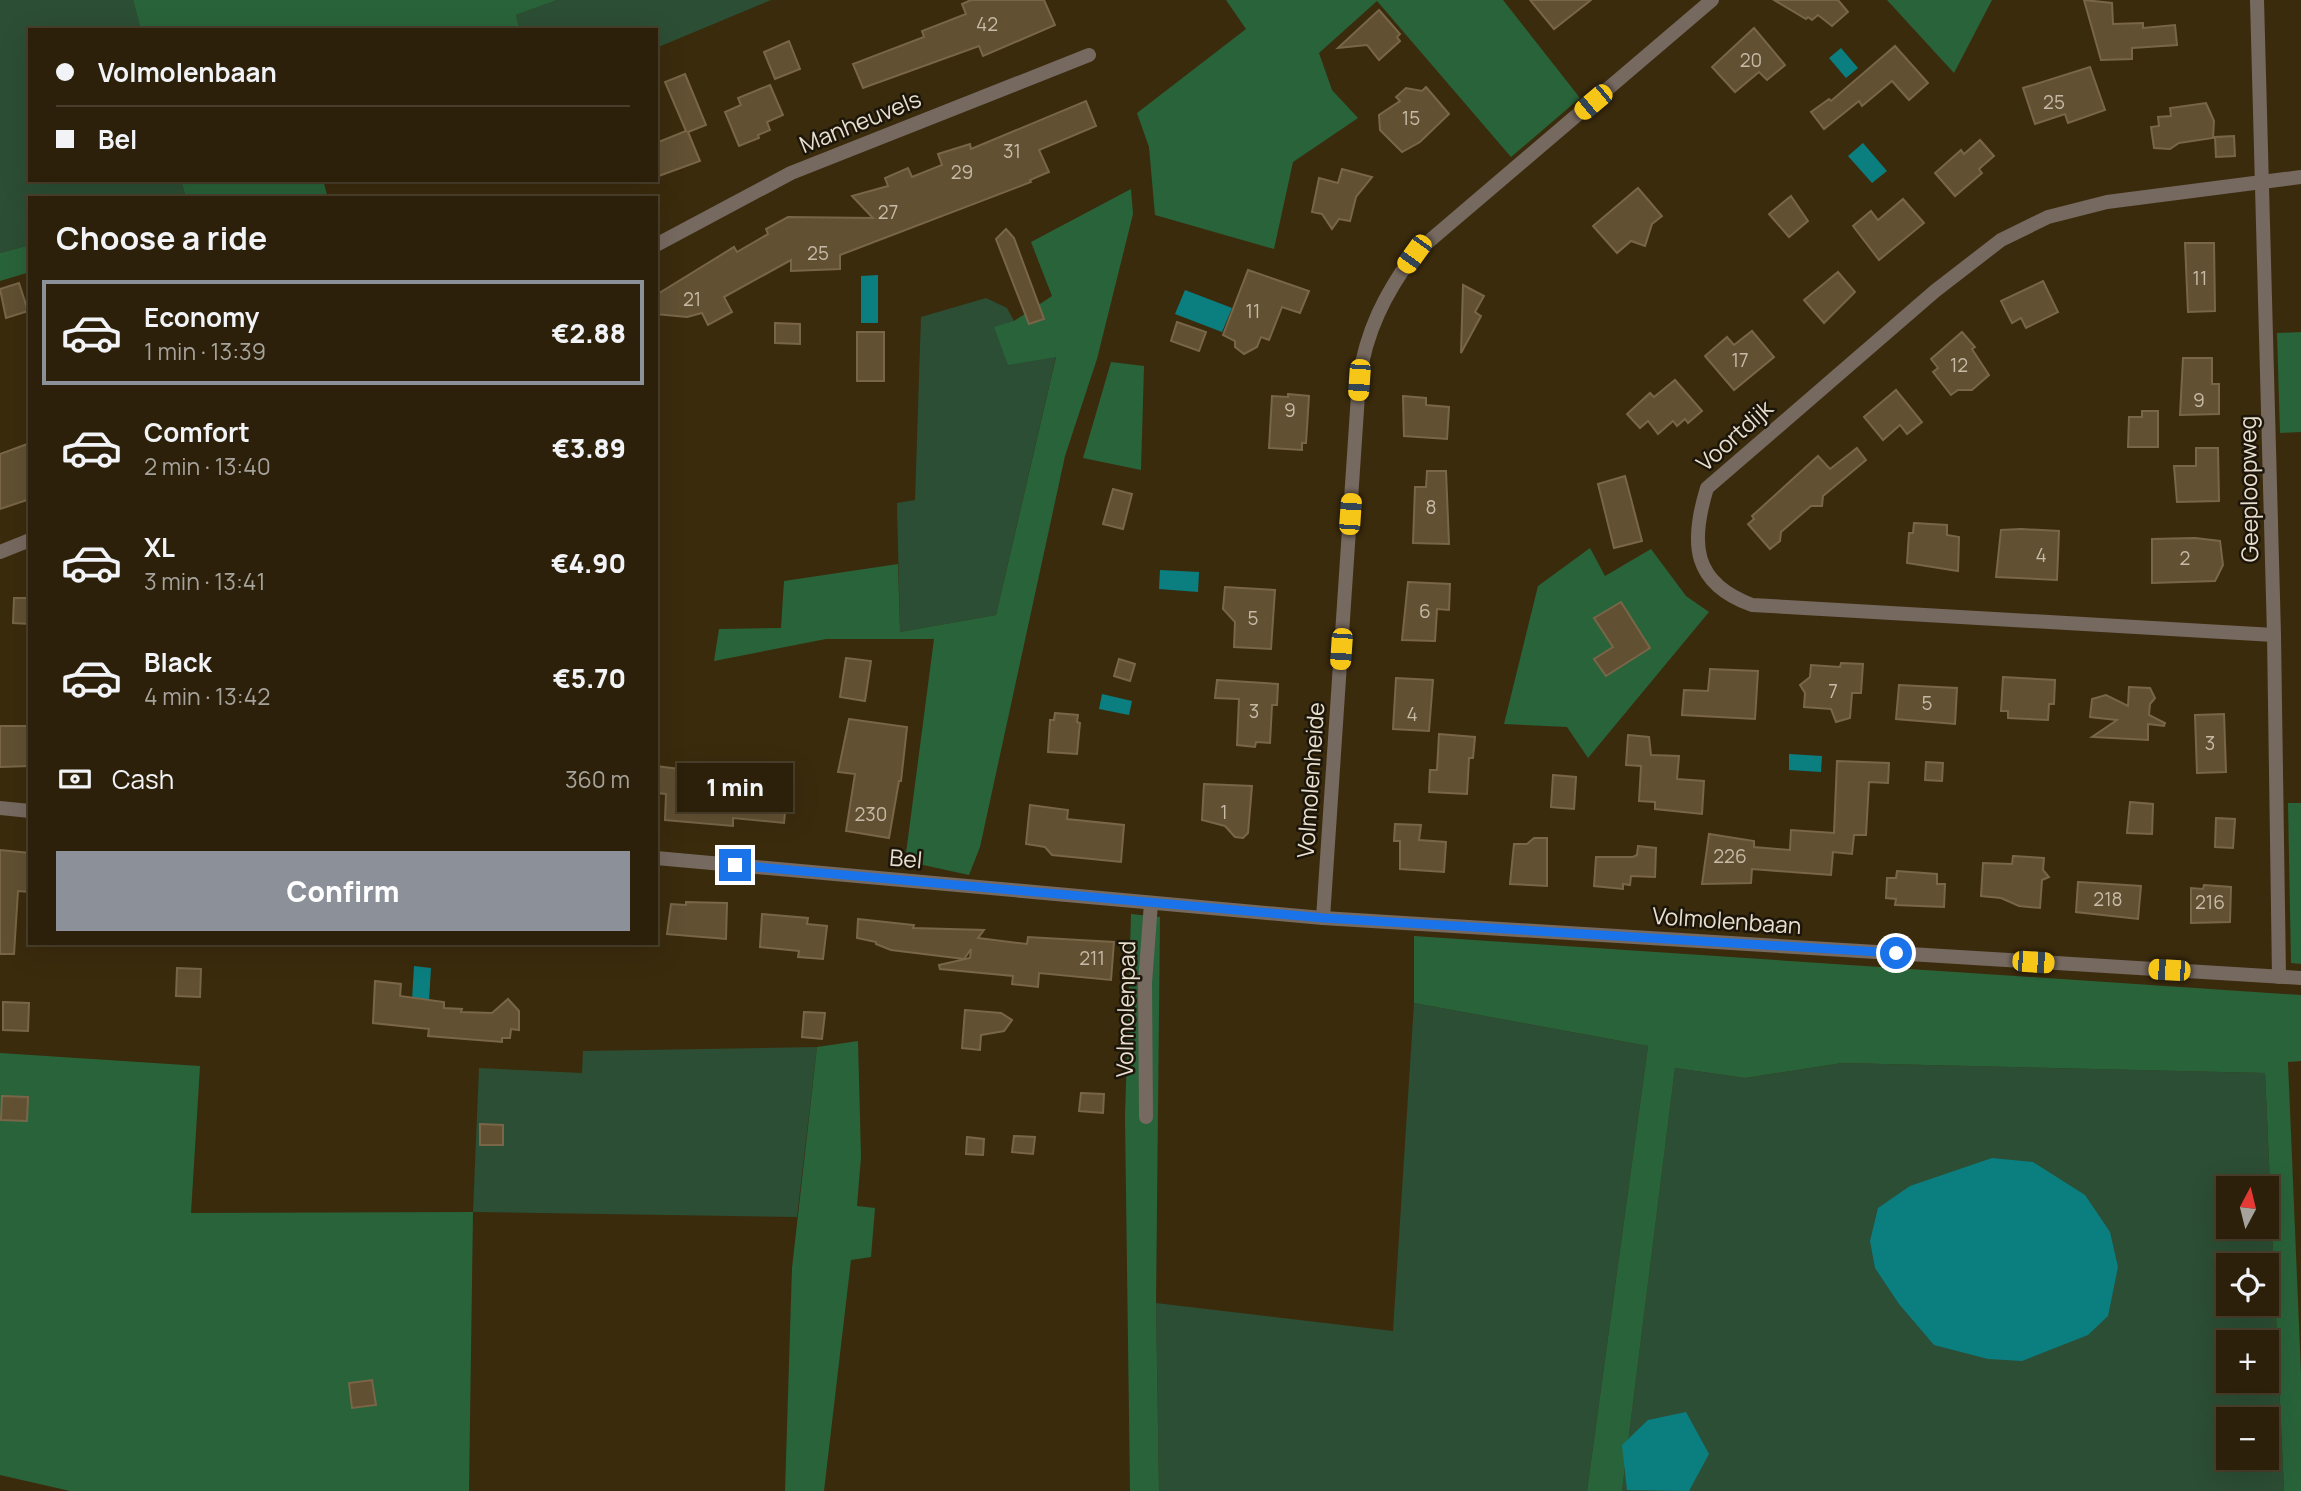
<!DOCTYPE html>
<meta charset="utf-8">
<style>
:root{--surface:#2c200a;--page:#382d18;--text:#f1f3f6;--muted:#a6a39c;--line:#483e2b;--accent:#8c9099}
body{margin:0;font-family:Manrope,sans-serif;background:var(--page);color:var(--text);height:100vh;display:flex;flex-direction:column;font-size:26px;white-space:nowrap}
*{box-sizing:border-box;margin:0}
p{font-size:23px;color:var(--muted)}
.icon{flex:none;width:38px;height:38px;fill:none;stroke:currentColor;stroke-width:2;stroke-linecap:round;stroke-linejoin:round}
.map{position:relative;flex:1;overflow:hidden}
.details{position:absolute;left:28px;top:196px;width:630px;height:749px;display:flex;flex-direction:column;background:var(--surface);border-radius:0px;box-shadow:0 7px 28px #0002,0 0 0 2px var(--line)}
.details>*{flex:none}
.guide{position:absolute;left:28px;top:28px;width:630px;height:154px;border-radius:0px;box-shadow:0 7px 28px #0002,0 0 0 2px var(--line);display:grid;align-content:center;height:154px;padding:0 28px;background:var(--surface)}
.needle{width:46px;rotate:7deg}
.tools{position:absolute;left:2216px;top:1176px;display:grid;gap:14px}
.tools a{display:grid;place-items:center;width:63px;height:63px;border-radius:0px;background:var(--surface);box-shadow:0 7px 28px #0002,0 0 0 2px var(--line);font-size:35px}
.end{position:absolute;width:32px;height:32px;margin:-16px;border:9px solid #1a73e8;background:#fff;box-shadow:0 0 0 4px #fff}
.from{border-radius:50%}
.bubble{position:absolute;height:49px;border-radius:0px;background:var(--surface);box-shadow:0 7px 28px #0002,0 0 0 2px var(--line);font-size:23px;font-weight:800;line-height:49px;text-align:center}
.car{position:absolute;width:21px;height:42px;margin:-21px -10px;border-radius:9px;box-shadow:0 0 5px 2px #0007;background:linear-gradient(#f5c518 24%,#345 0 40%,#f5c518 0 76%,#345 0 86%,#f5c518 0)}
.guide b{display:flex;align-items:center;gap:24px;height:66px;font-size:26px}
.guide b+b{border-top:2px solid var(--line)}
.guide i{width:18px;height:18px;background:var(--text)}
ul{padding:0;list-style:none}
li{display:flex;align-items:center;gap:21px;height:105px;margin:0 14px 10px;padding:0 14px;border:4px solid transparent;border-radius:0px}
li div{flex:1}
li b{display:block;font-size:26px}
li em{font-style:normal;font-weight:800}
li.selected{border-color:var(--accent)}
li>.icon{width:63px;height:63px;stroke-width:1.5}
h2{padding:0 28px;font-size:32px;line-height:84px}
.pay{display:flex;align-items:center;gap:18px;height:77px;padding:0 28px;font-size:26px}
.pay p{margin-inline-start:auto}
.primary-button{display:flex;gap:14px;margin-top:auto;padding:14px 28px}
.primary-button a{flex:1;height:80px;border-radius:0px;background:var(--accent);color:#fff;font-size:28px;font-weight:800;line-height:80px;text-align:center}
.map>svg:first-child{display:block}
.green{fill:#2c4e34;fill-rule:evenodd}
.forest{fill:#29633a}
.water{fill:#0b7e80}
.building{fill:#615032;stroke:#796648;stroke-width:2}
.lines{fill:none;stroke-linecap:round;stroke-linejoin:round}
.minor{stroke:#766960;stroke-width:14}
.route{stroke:#1a73e8;stroke-width:9}
.labels{text-anchor:middle;dominant-baseline:central;stroke-width:5;stroke-linejoin:round;paint-order:stroke}
.number-label{font-size:19px;fill:#c7bba8}
.street-label{font-size:23px;fill:#e9dfcf;stroke:#1c1509}
</style>
<div class="map">
<svg width="2301" height="1491" viewBox="0 0 2301 1491">
<rect width="100%" height="100%" fill="#3b2b0d"/>
<!-- green -->
<g class="green">
<path d="M0,0H133L141,30H30V180H181L186,198H30V245L0,253Z"/>
<path d="M557,0H771L656,48V30H520L516,15Z"/>
<path d="M986,298L1007,308L1014,321L1056,356L996,615L900,632L897,503L915,500L921,317Z"/>
<path d="M1414,1003L1648,1046L1587,1491H1159L1156,1303L1393,1331Z"/>
<path d="M817,1047L797,1217L473,1212L479,1068L582,1073L583,1051Z"/>
<path d="M1842,1063L2265,1073L2284,1491H1622L1675,1068L1745,1078ZM2228,1188H2266V1227H2228ZM2228,1265H2266V1304H2228ZM2228,1342H2266V1381H2228ZM2228,1419H2266V1458H2228Z"/>
</g>
<!-- forest -->
<g class="forest">
<path d="M133,0H557L516,15L520,30H141Z"/>
<path d="M1226,0H1503L1580,98L1511,157L1377,1L1319,53L1332,90L1358,118L1293,162L1274,249L1155,215L1149,147L1137,113L1246,29Z"/>
<path d="M1887,0H1992L1954,73Z"/>
<path d="M181,180H323L328,198H186Z"/>
<path d="M1131,189L1133,214L1097,359L1065,456L980,847L969,875L905,861L934,639H826L714,661L719,629L781,628L784,581L898,564L900,632L996,615L1056,357L1008,365L994,327L1014,321L1052,296L1031,242Z"/>
<path d="M30,245V272L0,281V253Z"/>
<path d="M2301,332V432L2280,433L2277,333Z"/>
<path d="M1111,362L1144,366L1141,470L1083,458Z"/>
<path d="M1590,548L1605,576L1651,549L1686,596L1709,612L1588,758L1567,727L1504,724L1538,586Z"/>
<path d="M2288,803H2301V964L2291,963Z"/>
<path d="M1131,914L1160,917L1156,1303L1159,1491H1130L1125,1117Z"/>
<path d="M1414,936L2301,995V1061L2288,1062L2301,1374V1491H2284L2265,1073L1842,1063L1745,1078L1675,1068L1622,1491H1587L1648,1046L1414,1003Z"/>
<path d="M858,1041L861,1157L857,1206L875,1208L871,1257L851,1260L824,1491H785L792,1268L817,1047Z"/>
<path d="M0,1053L200,1066L191,1213L473,1212L469,1491H70L0,1475Z"/>
</g>
<!-- water -->
<g class="water">
<path d="M1841,48L1858,68L1846,78L1829,58Z"/>
<path d="M1863,143L1887,171L1872,183L1848,156Z"/>
<path d="M878,275V323H861V276Z"/>
<path d="M1185,290L1232,308L1222,332L1175,314Z"/>
<path d="M1160,570L1199,572L1198,592L1159,589Z"/>
<path d="M1102,694L1132,701L1129,715L1099,709Z"/>
<path d="M1789,754L1822,756L1821,772L1789,770Z"/>
<path d="M414,966L431,968L429,1001L412,1000Z"/>
<path d="M1992,1158L2033,1162L2085,1195L2110,1232L2118,1267L2108,1316L2088,1335L2022,1361L1988,1359L1934,1345L1899,1304L1875,1268L1870,1241L1878,1208L1910,1186Z"/>
<path d="M1686,1412L1709,1454L1689,1491L1627,1490L1622,1445L1648,1420Z"/>
</g>
<!-- building -->
<g class="building">
<path d="M971,0H1044L1055,25L983,56L979,46L863,88L853,64L924,37L922,31L966,14L962,4Z"/>
<path d="M1530,0H1591L1554,29Z"/>
<path d="M1774,0H1838L1848,12L1832,26L1818,15L1812,20L1808,17L1806,19Z"/>
<path d="M2084,0L2112,3L2113,24L2143,23V28L2175,25L2177,45L2132,48V59L2101,60Z"/>
<path d="M1379,10L1400,34L1397,37L1400,41L1379,60L1367,45L1338,48Z"/>
<path d="M1754,28L1785,65L1767,80L1759,72L1735,92L1712,67Z"/>
<path d="M789,41L800,69L775,79L764,52Z"/>
<path d="M1895,46L1928,83L1909,100L1892,81L1862,106L1859,101L1824,129L1811,112L1829,99L1831,101Z"/>
<path d="M2090,67L2105,110L2068,123L2065,114L2035,124L2023,88Z"/>
<path d="M685,74L706,125L688,132L700,161L656,177V143L686,131L665,82Z"/>
<path d="M770,85L783,115L767,122L770,130L758,135L759,138L739,146L725,112L741,105L738,98Z"/>
<path d="M1426,87L1449,114L1420,142L1402,152L1380,130L1379,115L1400,101L1396,97L1406,88L1422,91Z"/>
<path d="M1086,101L1096,126L1039,150L1049,172L1030,180L1031,182L840,255V269L791,271V260L724,297L732,312L708,325L702,313L687,317L656,314V295L734,247L737,252L768,234L766,229L788,217L873,218L852,196L888,186L885,178L908,168L912,177L942,165L938,154L970,144L971,149Z"/>
<path d="M2206,103L2214,121L2213,138L2179,143L2170,149L2154,148L2151,127L2159,126L2158,117L2171,116L2170,108Z"/>
<path d="M2234,136L2235,156L2216,157L2215,137Z"/>
<path d="M1980,140L1994,156L1979,169L1982,173L1955,196L1935,173L1961,150L1964,154Z"/>
<path d="M1342,169L1372,177L1356,197L1350,221L1339,219L1332,229L1322,214L1312,212L1319,178L1338,183Z"/>
<path d="M1638,188L1662,216L1652,224L1645,246L1631,241L1617,253L1593,226Z"/>
<path d="M1791,196L1808,221L1789,237L1769,214Z"/>
<path d="M1903,199L1924,223L1879,260L1853,226L1871,211L1878,220Z"/>
<path d="M1006,229L1014,238L1044,319L1029,324L996,239Z"/>
<path d="M2185,243H2214L2215,311L2188,312Z"/>
<path d="M1248,270L1309,291L1300,313L1282,307L1269,340L1261,337L1257,347L1244,354L1235,347V341L1223,335Z"/>
<path d="M1838,272L1855,292L1824,323L1804,300Z"/>
<path d="M2043,281L2058,312L2026,328L2021,318L2012,323L2001,301Z"/>
<path d="M19,283L28,311L6,318L0,289Z"/>
<path d="M1463,285L1484,296L1475,312L1481,316L1461,353Z"/>
<path d="M1177,322L1206,332L1199,351L1171,341Z"/>
<path d="M775,323L800,324V344L775,343Z"/>
<path d="M1752,331L1774,357L1734,390L1705,356L1727,337L1734,345Z"/>
<rect x="857" y="332" width="27" height="49"/>
<path d="M1962,332L1975,347L1972,349L1989,375L1972,390H1958L1951,395L1933,372L1938,368L1931,359Z"/>
<path d="M2183,358H2212V384H2219V414L2180,415Z"/>
<path d="M1675,380L1702,411L1688,423L1685,419L1677,426L1673,421L1658,434L1648,421L1640,428L1627,414L1650,393L1654,397Z"/>
<path d="M1896,390L1922,422L1907,434L1900,425L1883,440L1864,417Z"/>
<path d="M1288,394L1309,396L1306,443H1302V450L1269,448L1272,396L1288,397Z"/>
<path d="M1403,396L1426,398V405L1449,407L1447,439L1404,436Z"/>
<path d="M2142,411H2158V447H2128L2129,417H2142Z"/>
<path d="M30,443V499L0,509V454Z"/>
<path d="M1857,448L1866,460L1823,496L1822,506H1811L1781,532L1780,541L1770,549L1748,524L1754,519L1752,516L1818,456L1830,469Z"/>
<path d="M2196,448H2218L2219,501L2177,502L2174,466H2196Z"/>
<path d="M1427,471H1446L1449,544L1413,543L1415,487H1426Z"/>
<path d="M1625,476L1642,541L1614,548L1598,484Z"/>
<path d="M1113,489L1132,494L1123,529L1103,524Z"/>
<path d="M1914,523L1947,525V535L1959,537L1958,571L1907,563L1909,533H1913Z"/>
<path d="M2021,529L2059,531L2057,580L1996,577L2001,530Z"/>
<path d="M2195,538L2220,541L2223,565L2215,581L2152,583V539Z"/>
<path d="M1408,582L1450,584L1449,610L1437,609L1435,641L1402,640Z"/>
<path d="M1225,587L1275,590L1271,649L1234,647L1235,622L1223,609Z"/>
<path d="M14,598H30V624L13,623Z"/>
<path d="M1621,602L1650,648L1606,676L1594,659L1613,647L1594,618Z"/>
<path d="M846,658L871,661L865,701L840,697Z"/>
<path d="M1119,659L1135,664L1130,681L1114,676Z"/>
<path d="M1841,663L1863,664L1861,693H1852L1850,718L1836,722L1831,709L1804,707L1805,693L1800,685L1810,677L1811,665L1840,667Z"/>
<path d="M1710,669L1758,671L1755,719L1682,715L1684,690L1708,691Z"/>
<path d="M2003,677L2055,680L2054,704H2049L2048,720L2008,718V711H2001Z"/>
<path d="M1396,678L1433,680L1429,731L1393,729Z"/>
<path d="M1217,680L1278,684L1277,705H1272L1270,743L1256,742L1255,747L1237,745L1239,699L1215,698Z"/>
<path d="M1899,685L1957,688L1955,724L1896,719Z"/>
<path d="M2129,687L2150,688L2155,698L2150,704L2149,715L2165,723L2164,726L2148,724V740L2092,737L2117,720L2090,717L2092,699L2106,695L2128,706Z"/>
<path d="M1055,713L1078,715L1077,722L1080,723L1077,754L1048,752L1050,720H1054Z"/>
<path d="M2224,714L2226,772L2197,773L2195,715Z"/>
<path d="M849,719L907,727L901,781H899L889,838L846,831L855,774L838,772Z"/>
<path d="M0,726H30V766L0,767Z"/>
<path d="M1439,734L1475,737L1473,758H1469L1467,794L1429,792L1430,770H1437Z"/>
<path d="M1628,735L1649,737L1651,755L1679,756L1677,779L1704,781L1702,814L1655,809V802L1639,801L1641,766L1626,765Z"/>
<path d="M1837,761L1889,763L1888,783L1869,782L1866,835H1854L1852,854L1833,852L1831,875L1752,869L1751,883L1702,884L1709,834L1754,841V847L1790,850L1791,830L1834,833Z"/>
<path d="M1926,762L1943,763L1942,781L1925,780Z"/>
<path d="M656,766L773,781L772,791L787,792L784,823L733,818V826L665,820L666,794L656,793Z"/>
<path d="M1553,775L1576,777L1574,809L1551,807Z"/>
<path d="M1204,784L1252,786L1248,833L1243,838L1235,837L1225,826L1202,820Z"/>
<path d="M2130,802L2153,804L2152,834L2127,833Z"/>
<path d="M1030,805L1068,810L1067,819L1124,825L1121,862L1052,855L1045,847L1026,844Z"/>
<path d="M2216,818L2235,819L2233,848L2215,847Z"/>
<path d="M1395,824L1421,825L1419,840L1446,842L1444,872L1400,869V841H1394Z"/>
<path d="M1534,838H1547V886L1510,884L1514,844H1527Z"/>
<path d="M1638,846L1656,848L1655,877L1631,876L1630,885L1623,884V889L1594,886L1596,857H1633L1637,855Z"/>
<path d="M0,850L30,853V892L18,891L14,954H0Z"/>
<path d="M2013,856L2044,858L2043,870L2049,877L2042,880L2040,908L2019,906L2001,898L1981,896L1983,863L2012,864Z"/>
<path d="M1897,871L1937,874V884H1945L1944,907L1895,905L1896,899L1886,898L1887,878H1896Z"/>
<path d="M2078,882L2141,886L2138,919L2076,912Z"/>
<path d="M2204,885L2231,887L2230,922L2191,923V888L2203,889Z"/>
<path d="M686,902L727,903L726,939L667,934L671,904L686,905Z"/>
<path d="M762,914L808,918L807,924L827,926L823,959L798,957L799,951L760,947Z"/>
<path d="M858,919L914,925L913,928L984,930L978,938L1027,944L1028,937L1114,942L1111,980L1039,973L1038,987L1012,984L1013,976L940,969L939,965L970,958L971,949L964,959L891,950L876,944V942L857,938Z"/>
<path d="M177,968L201,969L200,997L176,996Z"/>
<path d="M375,981L401,984L400,996L444,1002V1008L462,1009L461,1012L492,1013L508,999L519,1011V1030L511,1029L510,1038H502V1042L428,1036L429,1029L373,1023Z"/>
<path d="M3,1002L29,1003L28,1031L3,1030Z"/>
<path d="M965,1010L1001,1013L1012,1020L1004,1031L981,1035L980,1050L962,1048Z"/>
<path d="M804,1012L825,1013L822,1039L802,1037Z"/>
<path d="M1081,1093L1104,1094L1103,1113L1079,1111Z"/>
<path d="M2,1096L28,1097L27,1121L1,1120Z"/>
<path d="M480,1124L503,1125V1145H480Z"/>
<path d="M1014,1136L1035,1137L1033,1154L1012,1152Z"/>
<path d="M967,1137L984,1139L983,1155L966,1154Z"/>
<path d="M372,1380L376,1405L352,1408L349,1383Z"/>
</g>
<g class="lines">
<!-- minor -->
<g class="minor">
<path d="M2257,0L2274,635L2279,977"/>
<path d="M656,245L791,173L1089,55"/>
<path d="M0,552L30,540"/>
<path d="M2274,635L1752,605C1692,583 1690,543 1707,488L1935,291L2001,240L2048,217L2107,202L2301,177"/>
<path d="M0,808L30,811"/>
<path d="M656,858L1323,918L2301,978"/>
<path d="M1323,918L1359,380C1366,331 1385,294 1414,254L1712,0"/>
<path d="M1146,1117L1145,983L1151,903"/>
</g>
</g>
<g class="lines">
<!-- route -->
<path class="route" d="M735,865L1324,918L1896,953"/>
</g>
<g class="labels">
<!-- number labels -->
<g class="number-label">
<text x="987" y="24">42</text>
<text x="1751" y="60">20</text>
<text x="2054" y="102">25</text>
<text x="1411" y="118">15</text>
<text x="1012" y="151">31</text>
<text x="962" y="172">29</text>
<text x="888" y="212">27</text>
<text x="818" y="253">25</text>
<text x="2200" y="278">11</text>
<text x="692" y="299">21</text>
<text x="1253" y="311">11</text>
<text x="1740" y="360">17</text>
<text x="1959" y="365">12</text>
<text x="2199" y="400">9</text>
<text x="1290" y="410">9</text>
<text x="1431" y="507">8</text>
<text x="2041" y="555">4</text>
<text x="2185" y="558">2</text>
<text x="1425" y="611">6</text>
<text x="1253" y="618">5</text>
<text x="1833" y="691">7</text>
<text x="1927" y="703">5</text>
<text x="1254" y="711">3</text>
<text x="1412" y="714">4</text>
<text x="2210" y="743">3</text>
<text x="1224" y="812">1</text>
<text x="871" y="814">230</text>
<text x="1730" y="856">226</text>
<text x="2108" y="899">218</text>
<text x="2210" y="902">216</text>
<text x="1092" y="958">211</text>
</g>
<!-- street labels -->
<g class="street-label">
<text transform="translate(860 121) rotate(-22)">Manheuvels</text>
<text transform="translate(1734 435) rotate(-42)">Voortdijk</text>
<text transform="translate(2248 489) rotate(-91)">Geeploopweg</text>
<text transform="translate(1310 780) rotate(-86)">Volmolenheide</text>
<text transform="translate(906 858) rotate(5)">Bel</text>
<text transform="translate(1727 920) rotate(4)">Volmolenbaan</text>
<text transform="translate(1125 1009) rotate(-89)">Volmolenpad</text>
</g>
</g>
</svg>
<div class="tools">
<a><svg class="needle" viewBox="-14 -14 28 28"><path d="M0-13l5 13h-10z" fill="#e53935"/><path d="M0 13l5-13h-10z" fill="#a6a39c"/></svg></a>
<a><svg class="icon" aria-label="locate" viewBox="0 0 24 24"><circle cx="12" cy="12" r="6"/><path d="M12 2v4M12 18v4M2 12h4M18 12h4"/></svg></a>
<a>+</a>
<a>−</a>
</div>
<i class="end from" style="left:1896px;top:953px"></i>
<i class="end" style="left:735px;top:865px"></i>
<div class="bubble" style="left:677px;top:763px;width:116px">1 min</div>
<i class="car" style="left:1593px;top:102px;rotate:230deg"></i>
<i class="car" style="left:1414px;top:254px;rotate:216deg"></i>
<i class="car" style="left:1359px;top:380px;rotate:184deg"></i>
<i class="car" style="left:1350px;top:514px;rotate:4deg"></i>
<i class="car" style="left:1341px;top:649px;rotate:184deg"></i>
<i class="car" style="left:2033px;top:962px;rotate:94deg"></i>
<i class="car" style="left:2169px;top:970px;rotate:273deg"></i>
<div class="guide">
<b><i class="from"></i>Volmolenbaan</b>
<b><i></i>Bel</b>
</div>
<section class="details">
<h2>Choose a ride</h2>
<ul>
<li class="selected"><svg class="icon" aria-label="car" viewBox="0 0 24 24"><path d="M5 17H2v-5l4-1 3-4h7l3 4 3 1v5h-3M9 17h6M6 11h13"/><circle cx="7" cy="17" r="2"/><circle cx="17" cy="17" r="2"/></svg><div><b>Economy</b><p>1 min · 13:39</p></div><em>€2.88</em></li>
<li><svg class="icon" aria-label="car" viewBox="0 0 24 24"><path d="M5 17H2v-5l4-1 3-4h7l3 4 3 1v5h-3M9 17h6M6 11h13"/><circle cx="7" cy="17" r="2"/><circle cx="17" cy="17" r="2"/></svg><div><b>Comfort</b><p>2 min · 13:40</p></div><em>€3.89</em></li>
<li><svg class="icon" aria-label="car" viewBox="0 0 24 24"><path d="M5 17H2v-5l4-1 3-4h7l3 4 3 1v5h-3M9 17h6M6 11h13"/><circle cx="7" cy="17" r="2"/><circle cx="17" cy="17" r="2"/></svg><div><b>XL</b><p>3 min · 13:41</p></div><em>€4.90</em></li>
<li><svg class="icon" aria-label="car" viewBox="0 0 24 24"><path d="M5 17H2v-5l4-1 3-4h7l3 4 3 1v5h-3M9 17h6M6 11h13"/><circle cx="7" cy="17" r="2"/><circle cx="17" cy="17" r="2"/></svg><div><b>Black</b><p>4 min · 13:42</p></div><em>€5.70</em></li>
</ul>
<div class="pay"><svg class="icon" aria-label="cash" viewBox="0 0 24 24"><path d="M3 7h18v10H3z"/><circle cx="12" cy="12" r="2"/></svg>Cash<p>360 m</p></div>
<div class="primary-button"><a>Confirm</a></div>
</section>
</div>
